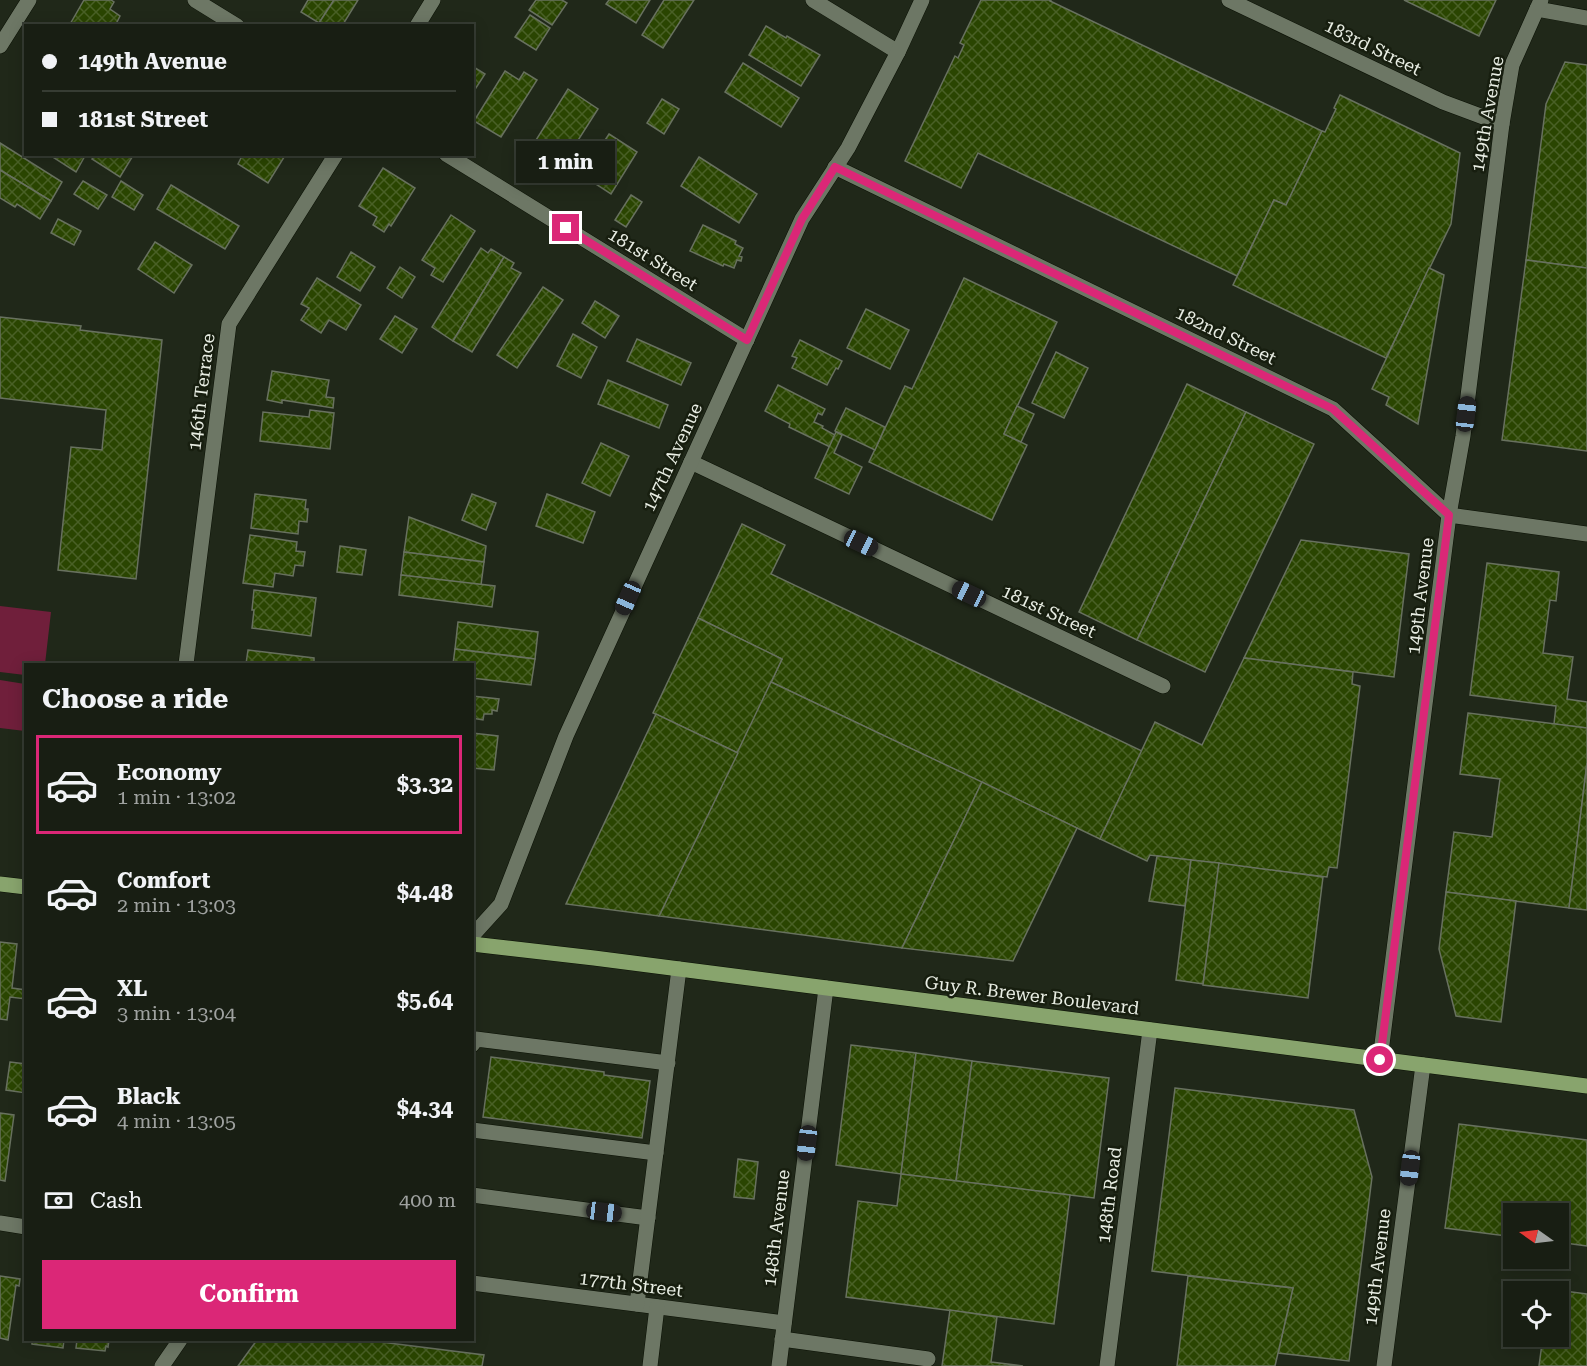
<!DOCTYPE html>
<meta charset="utf-8">
<style>
:root{--surface:#181e13;--page:#21271c;--text:#f1f3f6;--muted:#9fa2a0;--line:#363c33;--accent:#db2777}
body{margin:0;font-family:"Roboto Serif",serif;background:var(--page);color:var(--text);height:100vh;display:flex;flex-direction:column;font-size:22px;white-space:nowrap}
*{box-sizing:border-box;margin:0}
p{font-size:20px;color:var(--muted)}
.icon{flex:none;width:33px;height:33px;fill:none;stroke:currentColor;stroke-width:2;stroke-linecap:round;stroke-linejoin:round}
.map{position:relative;flex:1;overflow:hidden}
.drawer{position:absolute;left:24px;top:663px;width:450px;height:678px;display:flex;flex-direction:column;background:var(--surface);border-radius:0px;box-shadow:0 3px 15px #0003,0 0 0 2px var(--line)}
.drawer>*{flex:none}
.banner{position:absolute;left:24px;top:24px;width:450px;height:132px;border-radius:0px;box-shadow:0 3px 15px #0003,0 0 0 2px var(--line);display:grid;align-content:center;height:132px;padding:0 18px;background:var(--surface)}
.needle{width:39px;rotate:284deg}
.buttons{position:absolute;left:1503px;top:1203px;display:grid;gap:12px}
.buttons a{display:grid;place-items:center;width:66px;height:66px;border-radius:0px;background:var(--surface);box-shadow:0 3px 15px #0003,0 0 0 2px var(--line);font-size:30px}
.end{position:absolute;width:27px;height:27px;margin:-14px;border:8px solid #db2777;background:#fff;box-shadow:0 0 0 3px #fff}
.from{border-radius:50%}
.bubble{position:absolute;height:42px;border-radius:0px;background:var(--surface);box-shadow:0 3px 15px #0003,0 0 0 2px var(--line);font-size:20px;font-weight:700;line-height:42px;text-align:center}
.car{position:absolute;width:18px;height:36px;margin:-18px -9px;border-radius:8px;box-shadow:0 0 4px 2px #0007;background:linear-gradient(#222 24%,#8ab4d8 0 40%,#222 0 76%,#8ab4d8 0 86%,#222 0)}
.banner b{display:flex;align-items:center;gap:21px;height:57px;font-size:22px}
.banner b+b{border-top:2px solid var(--line)}
.banner i{width:15px;height:15px;background:var(--text)}
ul{padding:0;list-style:none}
li{display:flex;align-items:center;gap:18px;height:99px;margin:0 12px 9px;padding:0 6px;border:3px solid transparent;border-radius:0px}
li div{flex:1}
li b{display:block;font-size:22px}
li em{font-style:normal;font-weight:700}
li.selected{border-color:var(--accent)}
li>.icon{width:54px;height:54px;stroke-width:1.5}
h2{padding:0 18px;font-size:27px;line-height:72px}
.pay{display:flex;align-items:center;gap:15px;height:66px;padding:0 18px;font-size:22px}
.pay p{margin-inline-start:auto}
.primary-button{display:flex;gap:12px;margin-top:auto;padding:12px 18px}
.primary-button a{flex:1;height:69px;border-radius:0px;background:var(--accent);color:#fff;font-size:24px;font-weight:700;line-height:69px;text-align:center}
.map>svg:first-child{display:block}
.garden{fill:#701f3b}
.building{fill:url(#building-cross-hatch);stroke:#68715f;stroke-width:1.5}
.lines{fill:none;stroke-linecap:round;stroke-linejoin:round}
.minor-casing{stroke:#0a1004;stroke-width:16}
.major-casing{stroke:#0a1004;stroke-width:16}
.minor{stroke:#6d7765;stroke-width:15}
.major{stroke:#88a46d;stroke-width:15}
.route{stroke:#db2777;stroke-width:8}
.labels{text-anchor:middle;dominant-baseline:central;stroke-width:5;stroke-linejoin:round;paint-order:stroke}
.street-label{font-size:18px;fill:#e8ede3;stroke:#171e0f}
</style>
<div class="map">
<svg width="1587" height="1366" viewBox="0 0 1587 1366">
<defs>
<pattern id="building-cross-hatch" width="8" height="8" patternUnits="userSpaceOnUse" patternTransform="scale(1.5)"><rect width="8" height="8" fill="#2a4501"/><path d="M0 0l8 8M0 8l8-8" fill="none" stroke="#496026"/></pattern>
</defs>
<rect width="100%" height="100%" fill="#202819"/>
<!-- garden -->
<g class="garden">
<path d="M0,606L51,612L45,664H26L25,675L0,672Z"/>
<path d="M0,680L25,684V731L0,728Z"/>
</g>
<!-- building -->
<g class="building">
<path d="M84,0H111L114,2L110,9L120,16L115,26H69Z"/>
<path d="M308,0H334L319,23L301,12Z"/>
<path d="M334,0H358L342,26H322L319,23Z"/>
<path d="M536,0H562L567,3L552,25L529,10Z"/>
<path d="M609,0H650L636,23L606,4Z"/>
<path d="M664,0H694L663,48L642,35Z"/>
<path d="M981,0H1051L1050,1L1322,131L1286,205L1274,200L1237,276L978,153L961,188L905,161L955,56L958,58L964,45L960,43Z"/>
<path d="M1404,0H1496L1479,36Z"/>
<path d="M530,15L550,28L536,50L515,37Z"/>
<path d="M766,26L786,38L787,36L820,55L801,86L749,55Z"/>
<path d="M1565,62L1587,65V268L1526,260L1546,104Z"/>
<path d="M743,63L799,98L781,127L725,92Z"/>
<path d="M472,66L485,74L472,94Z"/>
<path d="M505,71L519,80L524,72L537,80L501,137L474,121Z"/>
<path d="M568,89L598,109L561,167L531,148Z"/>
<path d="M1340,95L1460,153L1451,224L1386,358L1233,285L1274,200L1286,205L1322,131L1325,132L1336,109L1334,108Z"/>
<path d="M662,99L679,109L664,134L647,123Z"/>
<path d="M609,134L637,152L611,194L582,175Z"/>
<path d="M0,143L62,182L51,201L0,170Z"/>
<path d="M48,154H86L76,172Z"/>
<path d="M95,154H134L120,177L92,159Z"/>
<path d="M243,154H286L268,183L238,164Z"/>
<path d="M699,157L757,194L739,223L681,186Z"/>
<path d="M383,168L415,188L391,226L389,224L384,232L373,225L377,217L359,206Z"/>
<path d="M0,170L51,201L40,219L17,204L15,207L0,198Z"/>
<path d="M83,181L107,195L98,209L74,194Z"/>
<path d="M121,181L143,195L134,210L112,197Z"/>
<path d="M171,185L239,226L225,249L157,209Z"/>
<path d="M631,195L642,202L626,227L615,220Z"/>
<path d="M451,215L475,231L443,282L431,275L435,268L422,260Z"/>
<path d="M58,219L81,231L74,245L51,233Z"/>
<path d="M703,225L736,241L735,244L743,248L739,256L742,257L741,261L737,260L734,268L724,264L723,266L690,251Z"/>
<path d="M155,242L192,265L174,293L138,269Z"/>
<path d="M481,248L488,253L491,249L504,257L453,341L432,327Z"/>
<path d="M351,252L375,267L360,291L337,277Z"/>
<path d="M504,257L514,263L511,268L521,273L472,352L453,341Z"/>
<path d="M1526,260L1587,268V451L1502,440Z"/>
<path d="M400,267L415,277L402,298L387,288Z"/>
<path d="M1429,268L1444,275L1418,424L1386,405L1389,397L1372,389Z"/>
<path d="M317,278L361,305L346,330L329,320L321,333L301,320L309,308L301,304Z"/>
<path d="M964,278L1057,322L1004,434L1027,445L992,520L869,462L905,386L912,389Z"/>
<path d="M543,287L563,300L517,368L497,355Z"/>
<path d="M595,301L619,316L605,338L582,323Z"/>
<path d="M866,309L909,330L890,369L847,348Z"/>
<path d="M395,316L417,329L402,353L380,339Z"/>
<path d="M0,317L81,326L80,330L162,340L136,579L58,570L71,447L102,450L106,410L0,398Z"/>
<path d="M573,334L597,347L581,378L557,366Z"/>
<path d="M637,339L691,363L681,385L627,361Z"/>
<path d="M800,340L842,361L838,369L836,368L827,385L792,368L797,358L792,356Z"/>
<path d="M1056,352L1088,368L1064,418L1032,403Z"/>
<path d="M272,371L329,380L326,397L334,398L333,408L282,400V403L267,400Z"/>
<path d="M608,380L668,405L659,428L598,404Z"/>
<path d="M1187,384L1246,412L1137,640L1079,612Z"/>
<path d="M778,385L825,409L822,415L818,413L814,422L823,426L822,428L835,435L830,447L789,427L790,424L765,411Z"/>
<path d="M1017,406L1034,414L1021,442L1004,434Z"/>
<path d="M846,408L885,427L875,450L835,431Z"/>
<path d="M310,410L334,413L330,449L260,441L263,412L309,417Z"/>
<path d="M1246,412L1314,444L1205,672L1137,640Z"/>
<path d="M836,432L842,435L834,453L862,467L849,494L815,478Z"/>
<path d="M601,443L629,456L610,496L582,483Z"/>
<path d="M255,494L306,500L305,509H308L307,522L299,521L298,534L251,528Z"/>
<path d="M472,494L496,503L486,530L462,520Z"/>
<path d="M547,494L595,512L583,543L536,526Z"/>
<path d="M409,517L486,546L484,562L404,552Z"/>
<path d="M742,524L785,545L771,574L1142,751L1100,839L771,682L782,659L698,618Z"/>
<path d="M250,535L297,542L296,551L305,552L303,566L295,565L293,576L275,573L273,587L243,583Z"/>
<path d="M1301,540L1409,554L1394,677L1244,658Z"/>
<path d="M340,546L366,550L362,575L337,572Z"/>
<path d="M404,552L484,562L481,585L401,575Z"/>
<path d="M1487,563L1559,572L1556,601L1550,600L1543,653L1573,657L1567,699L1587,702V728L1554,724L1556,706L1470,695Z"/>
<path d="M401,575L495,586L492,607L399,595Z"/>
<path d="M254,590L316,598L311,636L252,628L254,610H252Z"/>
<path d="M698,618L782,659L738,753L653,713Z"/>
<path d="M458,622L538,632L535,659L455,649Z"/>
<path d="M455,649L535,659L531,685L472,678V664H453Z"/>
<path d="M248,650L314,658V664H246Z"/>
<path d="M1244,658L1353,672L1352,684L1360,686L1337,868L1329,867L1327,877L1150,855L1147,861L1100,839L1155,722L1202,745Z"/>
<path d="M771,682L982,782L902,948L659,916Z"/>
<path d="M472,696L499,699L497,711L492,710V714H484L483,720L472,718Z"/>
<path d="M1468,713L1587,728V763L1569,908L1446,892L1454,832L1492,837L1500,779L1460,774Z"/>
<path d="M656,714L738,753L659,916L566,904Z"/>
<path d="M472,733L498,736L494,770L472,768Z"/>
<path d="M1587,763V910L1569,908Z"/>
<path d="M982,782L1077,828L1013,961L902,948Z"/>
<path d="M1157,856L1191,860L1185,906L1149,901Z"/>
<path d="M1191,860L1219,863L1203,984L1176,980Z"/>
<path d="M1219,863L1323,877L1308,998L1203,985Z"/>
<path d="M1446,892L1516,901L1501,1022L1456,1016L1439,949Z"/>
<path d="M0,942L17,944L12,988L26,990V999L10,997L7,1020L0,1019Z"/>
<path d="M851,1045L916,1053L901,1174L836,1165Z"/>
<path d="M916,1053L972,1061L956,1181L901,1174Z"/>
<path d="M491,1057L604,1072V1075L650,1081L642,1138L483,1117Z"/>
<path d="M972,1061L1109,1078L1094,1198L956,1181Z"/>
<path d="M10,1062L26,1064V1093L6,1090Z"/>
<path d="M1175,1088L1354,1110L1372,1177L1349,1361L1278,1353L1293,1288L1152,1271Z"/>
<path d="M0,1113L14,1115L5,1181L0,1180Z"/>
<path d="M1459,1124L1587,1140V1246L1558,1242V1214H1514V1237L1445,1228Z"/>
<path d="M738,1159L758,1162L754,1199L734,1197Z"/>
<path d="M901,1174L1070,1195L1054,1324L846,1297L858,1201L897,1206Z"/>
<path d="M0,1276L20,1279L19,1286L16,1285L8,1340L0,1338Z"/>
<path d="M1188,1276L1293,1288L1275,1366H1177Z"/>
<path d="M1549,1289L1587,1294V1366H1539L1543,1336H1558V1292H1549Z"/>
<path d="M950,1310L997,1317L991,1362L1023,1366H942Z"/>
<path d="M32,1340H64L63,1348L32,1344Z"/>
<path d="M77,1340H109L108,1347L106,1346L105,1351L76,1348Z"/>
<path d="M257,1340H365L484,1355L482,1366H238Z"/>
</g>
<g class="lines">
<defs>
<g id="minor">
<path d="M195,0L237,26"/>
<path d="M813,0L898,52"/>
<path d="M1229,0L1443,102L1502,124"/>
<path d="M1537,9L1587,18"/>
<path d="M417,26L433,0"/>
<path d="M0,46L29,0"/>
<path d="M446,154L747,340"/>
<path d="M835,167L1333,409L1449,515L1587,534"/>
<path d="M691,462L1163,686"/>
<path d="M186,664L229,324L336,154"/>
<path d="M472,936L501,904L566,736L802,219L848,148L898,52L922,0"/>
<path d="M472,1045L476,1039L668,1063"/>
<path d="M1380,1060L1449,515L1463,436L1502,124L1512,65L1541,0"/>
<path d="M472,1130L656,1153"/>
<path d="M472,1195L648,1218"/>
<path d="M0,1223L26,1227"/>
<path d="M472,1283L784,1323"/>
<path d="M637,1304L679,969"/>
<path d="M782,1339L928,1359"/>
<path d="M162,1366L180,1340"/>
<path d="M650,1366L657,1307"/>
<path d="M779,1366L826,988"/>
<path d="M1107,1366L1150,1030"/>
<path d="M1384,1366L1423,1065"/>
</g>
<g id="major">
<path d="M0,884L26,887"/>
<path d="M472,944L594,958L1587,1086"/>
</g>
</defs>
<!-- minor casing -->
<use href="#minor" class="minor-casing"/>
<!-- major casing -->
<use href="#major" class="major-casing"/>
<!-- minor -->
<use href="#minor" class="minor"/>
<!-- major -->
<use href="#major" class="major"/>
</g>
<g class="lines">
<!-- route -->
<path class="route" d="M566,228L747,340L802,219L835,167L1333,409L1449,515L1380,1060"/>
</g>
<g class="labels">
<!-- street labels -->
<g class="street-label">
<text transform="translate(1373 47) rotate(26)">183rd Street</text>
<text transform="translate(1487 114) rotate(-80)">149th Avenue</text>
<text transform="translate(653 259) rotate(32)">181st Street</text>
<text transform="translate(1226 335) rotate(26)">182nd Street</text>
<text transform="translate(201 392) rotate(-83)">146th Terrace</text>
<text transform="translate(672 457) rotate(-65)">147th Avenue</text>
<text transform="translate(1420 596) rotate(-83)">149th Avenue</text>
<text transform="translate(1049 611) rotate(25)">181st Street</text>
<text transform="translate(1032 995) rotate(7)">Guy R. Brewer Boulevard</text>
<text transform="translate(1109 1195) rotate(-83)">148th Road</text>
<text transform="translate(776 1228) rotate(-83)">148th Avenue</text>
<text transform="translate(1377 1267) rotate(-83)">149th Avenue</text>
<text transform="translate(631 1284) rotate(7)">177th Street</text>
</g>
</g>
</svg>
<div class="buttons">
<a><svg class="needle" viewBox="-14 -14 28 28"><path d="M0-13l5 13h-10z" fill="#e53935"/><path d="M0 13l5-13h-10z" fill="#9fa2a0"/></svg></a>
<a><svg class="icon" aria-label="locate" viewBox="0 0 24 24"><circle cx="12" cy="12" r="6"/><path d="M12 2v4M12 18v4M2 12h4M18 12h4"/></svg></a>
</div>
<i class="end from" style="left:1380px;top:1060px"></i>
<i class="end" style="left:566px;top:228px"></i>
<div class="bubble" style="left:516px;top:141px;width:99px">1 min</div>
<i class="car" style="left:1466px;top:414px;rotate:7deg"></i>
<i class="car" style="left:861px;top:543px;rotate:115deg"></i>
<i class="car" style="left:969px;top:594px;rotate:295deg"></i>
<i class="car" style="left:628px;top:598px;rotate:204deg"></i>
<i class="car" style="left:807px;top:1143px;rotate:187deg"></i>
<i class="car" style="left:1410px;top:1168px;rotate:187deg"></i>
<i class="car" style="left:604px;top:1212px;rotate:97deg"></i>
<div class="banner">
<b><i class="from"></i>149th Avenue</b>
<b><i></i>181st Street</b>
</div>
<section class="drawer">
<h2>Choose a ride</h2>
<ul>
<li class="selected"><svg class="icon" aria-label="car" viewBox="0 0 24 24"><path d="M5 17H2v-5l4-1 3-4h7l3 4 3 1v5h-3M9 17h6M6 11h13"/><circle cx="7" cy="17" r="2"/><circle cx="17" cy="17" r="2"/></svg><div><b>Economy</b><p>1 min · 13:02</p></div><em>$3.32</em></li>
<li><svg class="icon" aria-label="car" viewBox="0 0 24 24"><path d="M5 17H2v-5l4-1 3-4h7l3 4 3 1v5h-3M9 17h6M6 11h13"/><circle cx="7" cy="17" r="2"/><circle cx="17" cy="17" r="2"/></svg><div><b>Comfort</b><p>2 min · 13:03</p></div><em>$4.48</em></li>
<li><svg class="icon" aria-label="car" viewBox="0 0 24 24"><path d="M5 17H2v-5l4-1 3-4h7l3 4 3 1v5h-3M9 17h6M6 11h13"/><circle cx="7" cy="17" r="2"/><circle cx="17" cy="17" r="2"/></svg><div><b>XL</b><p>3 min · 13:04</p></div><em>$5.64</em></li>
<li><svg class="icon" aria-label="car" viewBox="0 0 24 24"><path d="M5 17H2v-5l4-1 3-4h7l3 4 3 1v5h-3M9 17h6M6 11h13"/><circle cx="7" cy="17" r="2"/><circle cx="17" cy="17" r="2"/></svg><div><b>Black</b><p>4 min · 13:05</p></div><em>$4.34</em></li>
</ul>
<div class="pay"><svg class="icon" aria-label="cash" viewBox="0 0 24 24"><path d="M3 7h18v10H3z"/><circle cx="12" cy="12" r="2"/></svg>Cash<p>400 m</p></div>
<div class="primary-button"><a>Confirm</a></div>
</section>
</div>
